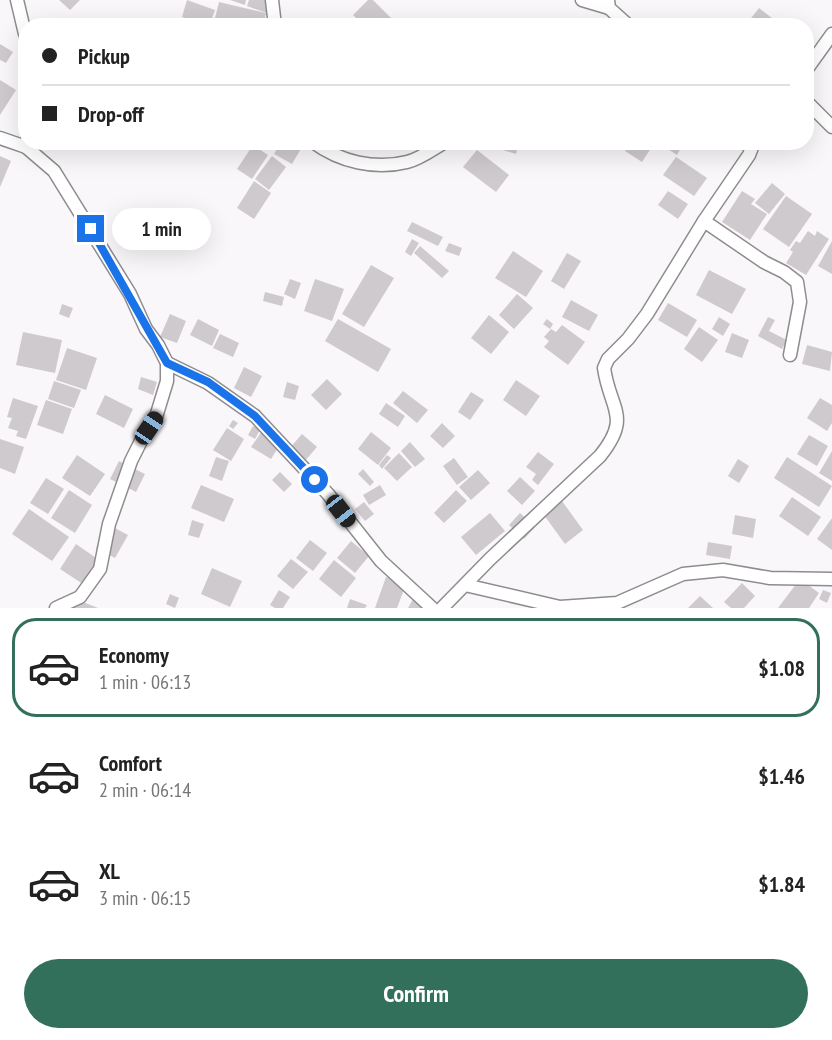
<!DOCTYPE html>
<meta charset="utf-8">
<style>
:root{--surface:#fff;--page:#f6f6f6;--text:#222;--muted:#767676;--line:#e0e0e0;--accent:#33705c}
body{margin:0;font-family:"PT Sans Narrow",sans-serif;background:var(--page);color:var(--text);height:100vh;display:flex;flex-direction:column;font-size:22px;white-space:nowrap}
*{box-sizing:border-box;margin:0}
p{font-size:20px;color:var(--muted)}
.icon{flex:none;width:33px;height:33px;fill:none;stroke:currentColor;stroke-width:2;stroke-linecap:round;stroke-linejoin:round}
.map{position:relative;height:608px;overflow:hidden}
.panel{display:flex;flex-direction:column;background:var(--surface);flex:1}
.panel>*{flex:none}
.guide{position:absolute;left:18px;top:18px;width:796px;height:132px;border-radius:24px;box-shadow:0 6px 24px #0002;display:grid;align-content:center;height:132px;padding:0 24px;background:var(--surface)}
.end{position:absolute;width:27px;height:27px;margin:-14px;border:8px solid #1a73e8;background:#fff;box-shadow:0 0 0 3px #fff}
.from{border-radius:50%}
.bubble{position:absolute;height:42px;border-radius:21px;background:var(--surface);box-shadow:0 6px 24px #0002;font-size:20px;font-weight:700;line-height:42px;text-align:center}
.car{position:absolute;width:18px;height:36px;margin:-18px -9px;border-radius:8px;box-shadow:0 0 4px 2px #0007;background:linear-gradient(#222 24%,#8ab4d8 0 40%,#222 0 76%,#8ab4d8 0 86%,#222 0)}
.guide b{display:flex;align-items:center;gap:21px;height:57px;font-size:22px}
.guide b+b{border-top:2px solid var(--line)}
.guide i{width:15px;height:15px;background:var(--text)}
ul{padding:10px 0 0;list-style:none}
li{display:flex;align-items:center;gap:18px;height:99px;margin:0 12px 9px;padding:0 12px;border:3px solid transparent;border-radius:24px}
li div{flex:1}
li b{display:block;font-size:22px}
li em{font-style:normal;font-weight:700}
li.selected{border-color:var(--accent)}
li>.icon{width:54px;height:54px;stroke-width:1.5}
.button{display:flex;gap:12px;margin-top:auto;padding:12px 24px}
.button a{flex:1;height:69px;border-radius:36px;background:var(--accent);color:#fff;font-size:24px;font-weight:700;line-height:69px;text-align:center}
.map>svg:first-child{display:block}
.building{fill:#cecace}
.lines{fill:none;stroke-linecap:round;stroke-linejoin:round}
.minor-casing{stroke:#8f8c90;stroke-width:15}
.minor{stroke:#fff;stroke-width:12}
.route{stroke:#1a73e8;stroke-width:8}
</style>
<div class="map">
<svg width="832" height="608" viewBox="0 0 832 608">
<rect width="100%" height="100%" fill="#faf7fb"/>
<!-- building -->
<g class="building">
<path d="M59,0H80L70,10Z"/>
<path d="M187,0L215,10L209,26L182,17Z"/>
<path d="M230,0H246L245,5Z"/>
<path d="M249,0H272L267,13L247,6Z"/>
<path d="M368,0H373L393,20L388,26H364L353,15Z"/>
<path d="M219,2L266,13L263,26H213Z"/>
<path d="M759,8L773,19L768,26H745Z"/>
<path d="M0,44L13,52L6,63L0,60Z"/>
<path d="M0,80L16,90L0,115Z"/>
<path d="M281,142H305L292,164L274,154Z"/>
<path d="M494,142H519L516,154L493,147Z"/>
<path d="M631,142H655L642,162L625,151Z"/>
<path d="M657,142H684L677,155Z"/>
<path d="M253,145L268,155L252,179L237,169Z"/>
<path d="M477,150L509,175L496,192L463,167Z"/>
<path d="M0,156L11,161L0,187Z"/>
<path d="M272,156L286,167L269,190L255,179Z"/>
<path d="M676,157L707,178L694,196L663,175Z"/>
<path d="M254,181L271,193L254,219L237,208Z"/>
<path d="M772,183L785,194L769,214L755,203Z"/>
<path d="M668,191L688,204L678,219L658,205Z"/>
<path d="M742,191L755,199L751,204L767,214L750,240L722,222Z"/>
<path d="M786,196L812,214L789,247L763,229Z"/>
<path d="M412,222L443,237L438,246L407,231Z"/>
<path d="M808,231L815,236L817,231L829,239L806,275L786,263L793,252L790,250L796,241L800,243Z"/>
<path d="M412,239L419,243L411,256L405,252Z"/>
<path d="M832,241V274L818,266Z"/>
<path d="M449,243L462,248L459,256L445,251Z"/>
<path d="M420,246L449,271L442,278L414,253Z"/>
<path d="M513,251L543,271L526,297L495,278Z"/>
<path d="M567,253L581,261L564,289L551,281Z"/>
<path d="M371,265L394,278L364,327L342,314Z"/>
<path d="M709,270L746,289L732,314L696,295Z"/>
<path d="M290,279L301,283L295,299L284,294Z"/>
<path d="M315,279L344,289L332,321L304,311Z"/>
<path d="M265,292L284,297L282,306L263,301Z"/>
<path d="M517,294L533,308L514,329L499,315Z"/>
<path d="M571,300L598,315L589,331L562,317Z"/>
<path d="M668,303L697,320L687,337L658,320Z"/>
<path d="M62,304L73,308L69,318L59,314Z"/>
<path d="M170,314L186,321L177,343L160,337Z"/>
<path d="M489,315L509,332L491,354L471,338Z"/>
<path d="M719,317L730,324L723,336L712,329Z"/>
<path d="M768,317L775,320L769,331L787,340L782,349L758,336Z"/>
<path d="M198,319L219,330L212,346L190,335Z"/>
<path d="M338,319L391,349L378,372L325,341Z"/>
<path d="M547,319L553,324L550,329L543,324Z"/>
<path d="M562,325L585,342L568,365L544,347L549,341L544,337L551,329L556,332Z"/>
<path d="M699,327L718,340L702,362L684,349Z"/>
<path d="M23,332L62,340L55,373L16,365Z"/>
<path d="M732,333L749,340L742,358L725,352Z"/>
<path d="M220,334L239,343L233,357L213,348Z"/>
<path d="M807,345L832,352L830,371L802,364Z"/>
<path d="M67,348L97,358L86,390L56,380Z"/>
<path d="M244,367L262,376L251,397L234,388Z"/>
<path d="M141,377L157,382L153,395L138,389Z"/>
<path d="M327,379L342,394L326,410L311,395Z"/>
<path d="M516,380L540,396L526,416L503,400Z"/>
<path d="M54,381L81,390L74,408L48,399Z"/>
<path d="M287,382L299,386L295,400L283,397Z"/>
<path d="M403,391L428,410L417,423L393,403Z"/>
<path d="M471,392L484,400L470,420L458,412Z"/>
<path d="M105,395L133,409L124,428L96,414Z"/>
<path d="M13,398L38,406L26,439L16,436L18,431L8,428L12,418L7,417Z"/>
<path d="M820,398L832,405V423L827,431L807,418Z"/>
<path d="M46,400L72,409L63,434L37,425Z"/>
<path d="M386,403L405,416L398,427L379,414Z"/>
<path d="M233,420L238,423L233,429L229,426Z"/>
<path d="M442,423L455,436L443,448L430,436Z"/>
<path d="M253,426L260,430L255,439L248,435Z"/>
<path d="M227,428L244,439L231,461L213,450Z"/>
<path d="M262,431L281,443L271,459L251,447Z"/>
<path d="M371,432L391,448L378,465L358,449Z"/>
<path d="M302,434L317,447L304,462L289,449Z"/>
<path d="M809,435L828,446L817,466L797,454Z"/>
<path d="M0,439L24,447L15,474L0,468Z"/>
<path d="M410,442L425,459L415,467L401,451Z"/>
<path d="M832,451V481L819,473Z"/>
<path d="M538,452L554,464L538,485L532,480L536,474L526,467Z"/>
<path d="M399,453L412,467L397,481L384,468Z"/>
<path d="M77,455L105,474L90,496L62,478Z"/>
<path d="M387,455L391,458L382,469L379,465Z"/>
<path d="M216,457L229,461L222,481L209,476Z"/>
<path d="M787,457L832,486L819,507L774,478Z"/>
<path d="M454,458L468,477L457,485L443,466Z"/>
<path d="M738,459L749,466L739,483L728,476Z"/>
<path d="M119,461L145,474L136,492L110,479Z"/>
<path d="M363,469L374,482L370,486L358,474Z"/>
<path d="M478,470L490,483L471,500L459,487Z"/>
<path d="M280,472L292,484L284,492L272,480Z"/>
<path d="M520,477L535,491L522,505L507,491Z"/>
<path d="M46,478L64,489L48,514L30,503Z"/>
<path d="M201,485L234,499L224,522L191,508Z"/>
<path d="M380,485L386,495L369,505L363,495Z"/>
<path d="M69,490L92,505L75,533L51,518Z"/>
<path d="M456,490L467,501L444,523L434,513Z"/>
<path d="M792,497L821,517L808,536L779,516Z"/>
<path d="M562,501L583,530L565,544L544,515Z"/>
<path d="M364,502L374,514L365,521L355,509Z"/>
<path d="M29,509L69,537L52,561L12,534Z"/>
<path d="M490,513L505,531L476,555L461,537Z"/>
<path d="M520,513L535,527L524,539L509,525Z"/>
<path d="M735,515L756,519L753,538L732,534Z"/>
<path d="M832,518V550L817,539Z"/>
<path d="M192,520L204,524L199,538L188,535Z"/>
<path d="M109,525L128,535L115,558L96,548Z"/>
<path d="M310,540L327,553L313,571L296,558Z"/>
<path d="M351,541L369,556L355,573L337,558Z"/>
<path d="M708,542L732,546L730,559L706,555Z"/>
<path d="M76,544L102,562L86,586L60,569Z"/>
<path d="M291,559L308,572L293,589L277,576Z"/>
<path d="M334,560L356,578L341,597L319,579Z"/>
<path d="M212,568L242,581L230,607L201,594Z"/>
<path d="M386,577L406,584L397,608H375Z"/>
<path d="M800,579L819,593L809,608H778Z"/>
<path d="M742,583L755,596L744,608H731L724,602Z"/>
<path d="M279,590L290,597L283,608H275L270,605Z"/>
<path d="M823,590L831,593L827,603L819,599Z"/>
<path d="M170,594L179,598L175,608L166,604Z"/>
<path d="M700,596L713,608H688Z"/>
<path d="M73,598L98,608H69Z"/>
<path d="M350,599L367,605L365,608H347Z"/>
<path d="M413,599L429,608H408Z"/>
</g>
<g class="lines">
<defs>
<g id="minor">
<path d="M17,0L26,38"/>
<path d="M272,0L275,26"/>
<path d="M582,0L609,8"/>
<path d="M608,0L609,8L629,26"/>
<path d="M807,69L832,34"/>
<path d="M807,102L832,127"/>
<path d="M0,138L26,147L36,142"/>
<path d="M26,142V147L54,171L130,294L146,329L158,345L167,363V381L156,417L142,439L131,461L109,524L100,569L80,597L56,608"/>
<path d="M313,142C340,162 375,170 407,162C420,159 433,149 445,142"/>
<path d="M704,221L764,262L784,272L797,282L800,302L790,355"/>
<path d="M167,363L208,383L255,416L328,494L381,561L432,608"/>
<path d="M465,585L560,607L617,603L683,574L723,570L770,578L832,579"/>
<path d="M442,608L490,559L600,456C632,416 610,410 604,368L608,359L628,339L647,314L704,221L749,155L754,142"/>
</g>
</defs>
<!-- minor casing -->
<use href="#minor" class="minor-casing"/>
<!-- minor -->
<use href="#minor" class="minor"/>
</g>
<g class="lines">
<!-- route -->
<path class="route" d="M91,229L167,363L208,382L255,416L315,480"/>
</g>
</svg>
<i class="end from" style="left:315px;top:480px"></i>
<i class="end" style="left:91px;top:229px"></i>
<div class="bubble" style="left:112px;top:208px;width:99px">1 min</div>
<i class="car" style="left:149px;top:428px;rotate:34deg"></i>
<i class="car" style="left:341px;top:511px;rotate:142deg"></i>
<div class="guide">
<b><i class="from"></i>Pickup</b>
<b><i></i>Drop-off</b>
</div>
</div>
<section class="panel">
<ul>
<li class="selected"><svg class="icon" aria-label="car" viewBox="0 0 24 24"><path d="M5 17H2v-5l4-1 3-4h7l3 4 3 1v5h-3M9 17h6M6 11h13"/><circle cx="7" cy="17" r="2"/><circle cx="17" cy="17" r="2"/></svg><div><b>Economy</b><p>1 min · 06:13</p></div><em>$1.08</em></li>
<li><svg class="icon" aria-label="car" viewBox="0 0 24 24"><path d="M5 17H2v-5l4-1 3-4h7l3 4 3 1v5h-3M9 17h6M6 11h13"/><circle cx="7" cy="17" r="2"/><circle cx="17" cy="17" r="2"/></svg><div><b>Comfort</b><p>2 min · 06:14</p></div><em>$1.46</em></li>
<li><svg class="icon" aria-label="car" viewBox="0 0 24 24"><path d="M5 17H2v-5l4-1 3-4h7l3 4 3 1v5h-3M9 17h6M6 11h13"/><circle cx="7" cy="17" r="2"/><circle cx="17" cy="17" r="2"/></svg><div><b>XL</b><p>3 min · 06:15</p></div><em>$1.84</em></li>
</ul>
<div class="button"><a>Confirm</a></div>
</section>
